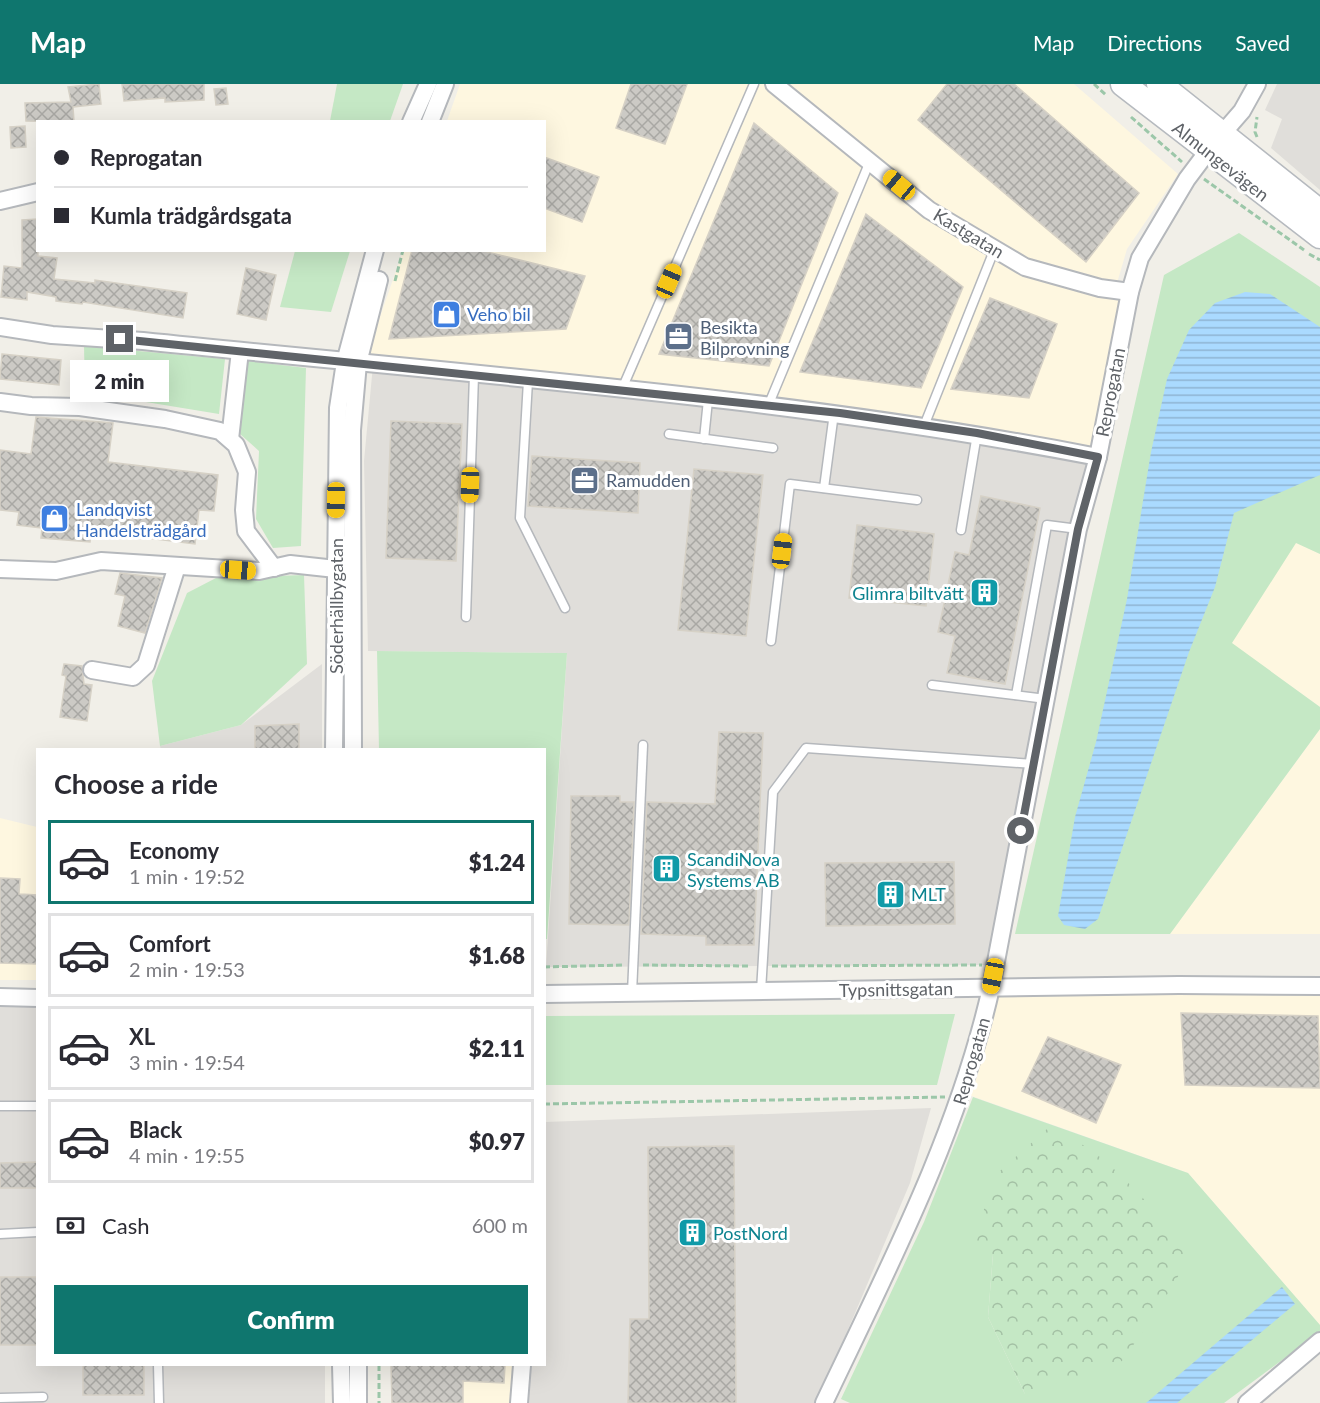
<!DOCTYPE html>
<meta charset="utf-8">
<style>
:root{--surface:#fff;--page:#f2f2f3;--text:#2b2b33;--muted:#7c7c81;--line:#e1e1e2;--accent:#0f766e}
body{margin:0;font-family:Lato,sans-serif;background:var(--page);color:var(--text);height:100vh;display:flex;flex-direction:column;font-size:22px;white-space:nowrap}
*{box-sizing:border-box;margin:0}
p{font-size:20px;color:var(--muted)}
.icon{flex:none;width:33px;height:33px;fill:none;stroke:currentColor;stroke-width:2;stroke-linecap:round;stroke-linejoin:round}
.map{position:relative;flex:1;overflow:hidden}
.panel{position:absolute;left:36px;top:664px;width:510px;height:618px;display:flex;flex-direction:column;background:var(--surface);border-radius:0px;box-shadow:0 6px 24px #0002}
.panel>*{flex:none}
.hud{position:absolute;left:36px;top:36px;width:510px;height:132px;border-radius:0px;box-shadow:0 6px 24px #0002;display:grid;align-content:center;height:132px;padding:0 18px;background:var(--surface)}
.end{position:absolute;width:27px;height:27px;margin:-14px;border:8px solid #5f6368;background:#fff;box-shadow:0 0 0 3px #fff}
.from{border-radius:50%}
.bubble{position:absolute;height:42px;border-radius:0px;background:var(--surface);box-shadow:0 6px 24px #0002;font-size:20px;font-weight:800;line-height:42px;text-align:center}
.car{position:absolute;width:18px;height:36px;margin:-18px -9px;border-radius:8px;box-shadow:0 0 4px 2px #0007;background:linear-gradient(#f5c518 24%,#345 0 40%,#f5c518 0 76%,#345 0 86%,#f5c518 0)}
.hud b{display:flex;align-items:center;gap:21px;height:57px;font-size:22px}
.hud b+b{border-top:2px solid var(--line)}
.hud i{width:15px;height:15px;background:var(--text)}
ul{padding:0;list-style:none}
li{display:flex;align-items:center;gap:18px;height:84px;margin:0 12px 9px;padding:0 6px;border:3px solid var(--line);border-radius:0px}
li div{flex:1}
li b{display:block;font-size:22px}
li em{font-style:normal;font-weight:800}
li.selected{border-color:var(--accent)}
li>.icon{width:54px;height:54px;stroke-width:1.5}
h2{padding:0 18px;font-size:27px;line-height:72px}
.pay{display:flex;align-items:center;gap:15px;height:66px;padding:0 18px;font-size:22px}
.pay p{margin-inline-start:auto}
.cta{display:flex;gap:12px;margin-top:auto;padding:12px 18px}
.cta a{flex:1;height:69px;border-radius:0px;background:var(--accent);color:#fff;font-size:24px;font-weight:800;line-height:69px;text-align:center}
header{display:flex;align-items:center;gap:36px;box-sizing:border-box;height:84px;padding:0 30px;background:var(--accent);color:#fff}
header strong{font-size:28px}
nav{display:flex;gap:33px;margin-inline-start:auto;font-size:21px}
.map>svg:first-child{display:block}
.commercial{fill:#fef7e0}
.industrial{fill:#e0deda}
.grass{fill:#c5e8c5;fill-rule:evenodd}
.forest{fill:url(#forest-crowns)}
.water{fill:url(#water-rules)}
.building{fill:url(#building-cross-hatch);stroke:#d6d1c6;stroke-width:1.5}
.lines{fill:none;stroke-linecap:round;stroke-linejoin:round}
.lane-casing{stroke:#b5b8bc;stroke-width:11}
.street-casing{stroke:#b5b8bc;stroke-width:20}
.secondary-casing{stroke:#b6babf;stroke-width:27}
.path{stroke:#9cc7a9;stroke-width:3;stroke-dasharray:6 3;stroke-linecap:butt}
.lane{stroke:#fff;stroke-width:8}
.street{stroke:#fff;stroke-width:16}
.secondary{stroke:#fff;stroke-width:24}
.route{stroke:#5f6368;stroke-width:8}
.labels{text-anchor:middle;dominant-baseline:central;stroke-width:6;stroke-linejoin:round;paint-order:stroke}
.street-label{font-size:18px;fill:#5f6368;stroke:#fff}
.shop-label{font-size:18px;fill:#366cbe;stroke:#fff;text-anchor:start}
.service-label{font-size:18px;fill:#4e5e75;stroke:#fff;text-anchor:start}
.culture-label{font-size:18px;fill:#0d838f;stroke:#fff;text-anchor:start}
</style>
<header>
<strong>Map</strong>
<nav><a>Map</a><a>Directions</a><a>Saved</a></nav>
</header>
<div class="map">
<svg width="1320" height="1319" viewBox="0 0 1320 1319">
<defs>
<pattern id="forest-crowns" width="20" height="18" patternUnits="userSpaceOnUse" patternTransform="scale(1.5)"><rect width="20" height="18" fill="#c5e8c5"/><path d="M2 6a3 3 0 1 1 6 0M12 15a3 3 0 1 1 6 0" fill="none" stroke="#a3c0a4"/></pattern>
<pattern id="water-rules" width="6" height="5" patternUnits="userSpaceOnUse" patternTransform="scale(1.5)"><rect width="6" height="5" fill="#aadaff"/><path d="M0 2.5h6" fill="none" stroke="#8eb4d2"/></pattern>
<pattern id="building-cross-hatch" width="8" height="8" patternUnits="userSpaceOnUse" patternTransform="scale(1.5)"><rect width="8" height="8" fill="#cccac5"/><path d="M0 0l8 8M0 8l8-8" fill="none" stroke="#a9a8a4"/></pattern>
</defs>
<rect width="100%" height="100%" fill="#f1efe8"/>
<!-- commercial -->
<g class="commercial">
<path d="M460,0H774L869,75L860,58L786,0H1074L1178,90L1127,165L1117,199L1130,208L1098,373L613,306L361,287L403,167L544,166V38L447,37Z"/>
<path d="M1296,458L1320,470V623L1231,559Z"/>
<path d="M1320,645V850H1170Z"/>
<path d="M0,734L37,743V896H0Z"/>
<path d="M1320,902V1241L1188,1089L963,1009L991,904Z"/>
<path d="M391,1281H522L519,1319H392Z"/>
</g>
<!-- industrial -->
<g class="industrial">
<path d="M1277,0H1320V106L1271,64L1282,35L1265,26Z"/>
<path d="M373,281L1098,373L995,881L546,883L567,569L368,567L364,377Z"/>
<path d="M322,580V666H161L160,662L241,641Z"/>
<path d="M0,911L37,912L38,1281H325V1319H0Z"/>
<path d="M931,1024L910,1099L817,1319H519L522,1281H544L545,1038Z"/>
</g>
<!-- grass -->
<g class="grass">
<path d="M337,0H403L390,37H330Z"/>
<path d="M1239,149L1320,203V470L1296,459L1232,559L1320,623V645L1170,850H1015L1164,191Z"/>
<path d="M295,167H350L331,228L280,223Z"/>
<path d="M84,262L225,275L219,330L85,308Z"/>
<path d="M247,277L306,284L301,462L273,464L256,435L259,367L240,350Z"/>
<path d="M304,491L307,580L241,641L160,662L152,597L187,509L216,494Z"/>
<path d="M377,567L567,569L547,855H544V666H379Z"/>
<path d="M955,930L937,1001H545V932Z"/>
<path d="M973,1013L1188,1089L1320,1241V1248L1224,1319H850L841,1315L924,1138ZM993,1170L1025,1310L988,1233Z"/>
</g>
<!-- forest -->
<path class="forest" d="M1048,1044C1108,1064 1150,1124 1192,1169L1158,1226L1122,1277L1025,1310L988,1233L993,1170L976,1160L991,1095Z"/>
<!-- water -->
<g class="water">
<path d="M1245,208L1270,210L1320,243V391L1234,429L1215,503L1189,568L1098,835L1085,845L1064,841L1058,832L1075,733L1096,658L1127,515L1151,368L1167,295L1189,246L1215,219Z"/>
<path d="M1282,1203L1295,1220L1177,1319H1146Z"/>
</g>
<!-- building -->
<g class="building">
<path d="M99,0L101,20L73,23L74,38L26,37L25,19L71,18L68,3Z"/>
<path d="M122,0H204V16L165,18V14L124,17Z"/>
<path d="M631,0H687L665,60L616,44Z"/>
<path d="M947,0H1014L1139,109L1086,178L918,36Z"/>
<path d="M226,4L228,20L216,21L214,5Z"/>
<path d="M754,39L838,109L769,282L659,270Z"/>
<path d="M25,42L26,63L11,64L10,43Z"/>
<path d="M544,73L599,93L582,138L544,124Z"/>
<path d="M866,130L963,203L921,304L800,288Z"/>
<path d="M38,135V172L57,174L54,195L95,199V196L187,209L183,234L83,218L82,220L56,217V213L27,208V216L1,213L4,182L22,184V136Z"/>
<path d="M412,166H479L585,192L566,245L389,255Z"/>
<path d="M246,184L276,191L266,236L237,230Z"/>
<path d="M990,214L1057,240L1029,314L951,305Z"/>
<path d="M2,270L61,276L59,301L0,295Z"/>
<path d="M36,333L113,339L108,378L218,391L214,427L199,426L195,460L91,447L90,458L41,454L42,444L17,441L19,428L0,426V366L31,370Z"/>
<path d="M391,337L462,340L456,477L386,474Z"/>
<path d="M532,372L640,379L638,429L528,422Z"/>
<path d="M694,385L763,391L746,552L678,546Z"/>
<path d="M981,412L1040,424L1005,600L947,589L955,552L938,548L955,468L969,471Z"/>
<path d="M857,441L934,450L926,522L849,514Z"/>
<path d="M120,489L162,494L145,549L118,542L125,512L115,510Z"/>
<path d="M64,580L82,582L84,600L92,601L87,637L60,633L66,592L62,591Z"/>
<path d="M299,640V666H255V642Z"/>
<path d="M719,648L763,649L754,861H706V852L641,850L647,718L715,720Z"/>
<path d="M571,712H620V718H634L629,841L569,840Z"/>
<path d="M954,778L955,840L826,842L825,779Z"/>
<path d="M0,794L20,795L19,810L38,811V880L0,879Z"/>
<path d="M1181,929L1318,932L1320,1004L1185,1001Z"/>
<path d="M1048,953L1121,981L1096,1039L1022,1007Z"/>
<path d="M734,1062L736,1319H628L630,1235H649L648,1063Z"/>
<path d="M38,1078V1104H0V1079Z"/>
<rect x="0" y="1193" width="38" height="68"/>
<rect x="83" y="1281" width="61" height="30"/>
<path d="M391,1281H505L504,1299L463,1297V1319H392Z"/>
</g>
<g class="lines">
<defs>
<g id="lane">
<path d="M528,297L520,434L565,524"/>
<path d="M622,305L754,0"/>
<path d="M768,322L870,77"/>
<path d="M924,342L995,164"/>
<path d="M669,350L773,364"/>
<path d="M704,355L708,316"/>
<path d="M824,404L834,329"/>
<path d="M961,446L977,350"/>
<path d="M466,533L474,291"/>
<path d="M771,557L790,400L917,416"/>
<path d="M932,601L1046,615"/>
<path d="M1016,611L1047,441L1078,445"/>
<path d="M761,907L773,708L806,664L1034,680"/>
<path d="M632,909L643,661"/>
<path d="M0,1022H38"/>
<path d="M0,1150L38,1148"/>
<path d="M158,1281L159,1319"/>
<path d="M0,1314L43,1313"/>
</g>
<g id="street">
<path d="M774,0L929,126L1025,183L1100,204L1130,208"/>
<path d="M411,38L428,0"/>
<path d="M430,38L445,0"/>
<path d="M1222,50L1242,27L1257,0"/>
<path d="M0,117L38,108"/>
<path d="M0,243L52,251L143,257C461,290 784,312 1098,373"/>
<path d="M0,318L31,322L80,323L165,335L220,347L236,361L247,388L244,426L246,447L274,484"/>
<path d="M230,355L240,267"/>
<path d="M0,485L56,487L101,477L259,487L290,480L345,486"/>
<path d="M92,586L133,593L146,581L177,482"/>
<path d="M334,666L338,324L345,278L375,166"/>
<path d="M353,666L352,346L358,279L379,196"/>
<path d="M544,910L1179,901L1320,902"/>
<path d="M0,913L38,914"/>
<path d="M341,1281L342,1319"/>
<path d="M358,1281V1319"/>
<path d="M519,1319L522,1281"/>
<path d="M824,1319C888,1184 958,1050 991,904L1078,445L1098,373L1130,208L1140,174L1187,95L1208,67"/>
<path d="M1247,1319L1320,1257"/>
</g>
<g id="secondary">
<path d="M1123,0L1320,152"/>
<path d="M1159,0L1320,128"/>
</g>
</defs>
<!-- lane casing -->
<use href="#lane" class="lane-casing"/>
<!-- street casing -->
<use href="#street" class="street-casing"/>
<!-- secondary casing -->
<use href="#secondary" class="secondary-casing"/>
<!-- path -->
<g class="path">
<path d="M1094,0L1106,11"/>
<path d="M1131,33L1182,78"/>
<path d="M1257,53L1255,48L1257,33"/>
<path d="M1204,95L1304,166"/>
<path d="M1309,170L1320,176"/>
<path d="M395,197L403,166"/>
<path d="M643,881L751,882"/>
<path d="M772,882L982,881"/>
<path d="M544,883L622,881"/>
<path d="M544,1020L945,1013"/>
<path d="M379,1281V1319"/>
</g>
<!-- lane -->
<use href="#lane" class="lane"/>
<!-- street -->
<use href="#street" class="street"/>
<!-- secondary -->
<use href="#secondary" class="secondary"/>
</g>
<g class="lines">
<!-- route -->
<path class="route" d="M120,255L840,329L977,349L1098,373L1078,445L1021,747"/>
</g>
<!-- icons -->
<defs>
<symbol id="shop-square" viewBox="-11 -11 22 22"><rect x="-9" y="-9" width="18" height="18" rx="4" fill="#3f7fe0" stroke="#fff"/><path d="M-5-2.5h2.3a2.7 3.5 0 0 1 5.4 0H5L5.5 6h-11ZM-1.5-2.5h3a1.5 2.3 0 0 0-3 0Z" fill="#fff"/></symbol>
<symbol id="office-square" viewBox="-11 -11 22 22"><rect x="-9" y="-9" width="18" height="18" rx="4" fill="#5c6f8a" stroke="#fff"/><path d="M-6-3h4V-5.5h4V-3h4V5H-6ZM-1-4.5V-3h2v-1.5ZM-6 0V1H6V0Z" fill="#fff"/></symbol>
<symbol id="building-square" viewBox="-11 -11 22 22"><rect x="-9" y="-9" width="18" height="18" rx="4" fill="#0f9aa8" stroke="#fff"/><path d="M-4-6H4V6H1V3H-1V6H-4ZM-2.5-4.3h1.7v1.8h-1.7ZM.8-4.3h1.7v1.8H.8ZM-2.5-1h1.7V.8h-1.7ZM.8-1h1.7V.8H.8Z" fill="#fff"/></symbol>
</defs>
<g fill-rule="evenodd">
<use href="#shop-square" x="430" y="214" width="33" height="33"/>
<use href="#office-square" x="662" y="236" width="33" height="33"/>
<use href="#office-square" x="568" y="380" width="33" height="33"/>
<use href="#shop-square" x="38" y="418" width="33" height="33"/>
<use href="#building-square" x="968" y="492" width="33" height="33"/>
<use href="#building-square" x="650" y="768" width="33" height="33"/>
<use href="#building-square" x="874" y="794" width="33" height="33"/>
<use href="#building-square" x="676" y="1132" width="33" height="33"/>
</g>
<g class="labels">
<!-- street labels -->
<g class="street-label">
<text transform="translate(1221 77) rotate(38)">Almungevägen</text>
<text transform="translate(969 149) rotate(31)">Kastgatan</text>
<text transform="translate(1110 308) rotate(-79)">Reprogatan</text>
<text transform="translate(336 522) rotate(-90)">Söderhällbygatan</text>
<text transform="translate(896 905) rotate(-1)">Typsnittsgatan</text>
<text transform="translate(971 977) rotate(-74)">Reprogatan</text>
</g>
<!-- shop labels -->
<g class="shop-label">
<text x="467" y="230">Veho bil</text>
<text x="76" y="425">Landqvist<tspan x="76" dy="21">Handelsträdgård</tspan></text>
</g>
<!-- service labels -->
<g class="service-label">
<text x="700" y="243">Besikta<tspan x="700" dy="21">Bilprovning</tspan></text>
<text x="606" y="396">Ramudden</text>
</g>
<!-- culture labels -->
<g class="culture-label">
<text x="964" y="509" text-anchor="end">Glimra biltvätt</text>
<text x="687" y="775">ScandiNova<tspan x="687" dy="21">Systems AB</tspan></text>
<text x="911" y="810">MLT</text>
<text x="713" y="1149">PostNord</text>
</g>
</g>
</svg>
<i class="end from" style="left:1021px;top:747px"></i>
<i class="end" style="left:120px;top:255px"></i>
<div class="bubble" style="left:70px;top:276px;width:99px">2 min</div>
<i class="car" style="left:899px;top:101px;rotate:310deg"></i>
<i class="car" style="left:669px;top:197px;rotate:23deg"></i>
<i class="car" style="left:470px;top:401px;rotate:182deg"></i>
<i class="car" style="left:336px;top:416px;rotate:181deg"></i>
<i class="car" style="left:782px;top:467px;rotate:7deg"></i>
<i class="car" style="left:238px;top:486px;rotate:94deg"></i>
<i class="car" style="left:993px;top:892px;rotate:191deg"></i>
<div class="hud">
<b><i class="from"></i>Reprogatan</b>
<b><i></i>Kumla trädgårdsgata</b>
</div>
<section class="panel">
<h2>Choose a ride</h2>
<ul>
<li class="selected"><svg class="icon" aria-label="car" viewBox="0 0 24 24"><path d="M5 17H2v-5l4-1 3-4h7l3 4 3 1v5h-3M9 17h6M6 11h13"/><circle cx="7" cy="17" r="2"/><circle cx="17" cy="17" r="2"/></svg><div><b>Economy</b><p>1 min · 19:52</p></div><em>$1.24</em></li>
<li><svg class="icon" aria-label="car" viewBox="0 0 24 24"><path d="M5 17H2v-5l4-1 3-4h7l3 4 3 1v5h-3M9 17h6M6 11h13"/><circle cx="7" cy="17" r="2"/><circle cx="17" cy="17" r="2"/></svg><div><b>Comfort</b><p>2 min · 19:53</p></div><em>$1.68</em></li>
<li><svg class="icon" aria-label="car" viewBox="0 0 24 24"><path d="M5 17H2v-5l4-1 3-4h7l3 4 3 1v5h-3M9 17h6M6 11h13"/><circle cx="7" cy="17" r="2"/><circle cx="17" cy="17" r="2"/></svg><div><b>XL</b><p>3 min · 19:54</p></div><em>$2.11</em></li>
<li><svg class="icon" aria-label="car" viewBox="0 0 24 24"><path d="M5 17H2v-5l4-1 3-4h7l3 4 3 1v5h-3M9 17h6M6 11h13"/><circle cx="7" cy="17" r="2"/><circle cx="17" cy="17" r="2"/></svg><div><b>Black</b><p>4 min · 19:55</p></div><em>$0.97</em></li>
</ul>
<div class="pay"><svg class="icon" aria-label="cash" viewBox="0 0 24 24"><path d="M3 7h18v10H3z"/><circle cx="12" cy="12" r="2"/></svg>Cash<p>600 m</p></div>
<div class="cta"><a>Confirm</a></div>
</section>
</div>
